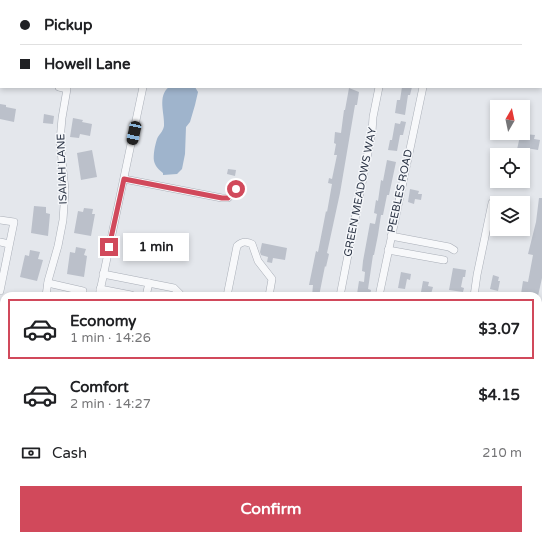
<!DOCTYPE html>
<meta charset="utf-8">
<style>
:root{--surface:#fff;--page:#f6f6f6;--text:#202124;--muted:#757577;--line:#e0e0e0;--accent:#d1495b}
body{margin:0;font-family:"Varela Round",sans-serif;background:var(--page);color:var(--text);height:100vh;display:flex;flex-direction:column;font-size:15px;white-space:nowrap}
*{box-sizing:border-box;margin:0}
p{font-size:13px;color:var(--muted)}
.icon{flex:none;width:22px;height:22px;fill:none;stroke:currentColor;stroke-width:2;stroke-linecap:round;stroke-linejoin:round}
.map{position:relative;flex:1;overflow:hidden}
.side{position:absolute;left:0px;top:292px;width:542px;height:248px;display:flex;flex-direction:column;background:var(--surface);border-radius:12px 12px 0 0;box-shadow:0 2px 6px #0003}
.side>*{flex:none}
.hud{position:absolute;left:0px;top:0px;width:542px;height:88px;box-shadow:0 2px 6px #0003;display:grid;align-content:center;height:88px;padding:0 20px;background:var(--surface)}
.needle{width:26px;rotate:9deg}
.buttons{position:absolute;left:490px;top:100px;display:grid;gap:8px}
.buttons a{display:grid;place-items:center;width:40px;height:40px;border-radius:0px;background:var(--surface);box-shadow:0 2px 6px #0003;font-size:20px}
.end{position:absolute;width:18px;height:18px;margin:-9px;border:5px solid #d1495b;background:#fff;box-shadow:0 0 0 2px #fff}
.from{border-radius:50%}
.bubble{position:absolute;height:28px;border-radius:0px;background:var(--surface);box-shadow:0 2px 6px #0003;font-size:13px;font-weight:700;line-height:28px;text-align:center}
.car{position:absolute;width:12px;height:24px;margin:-12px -6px;border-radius:5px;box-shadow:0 0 3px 1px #0007;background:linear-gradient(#222 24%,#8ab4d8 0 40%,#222 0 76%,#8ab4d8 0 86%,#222 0)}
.hud b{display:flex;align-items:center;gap:14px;height:38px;font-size:15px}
.hud b+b{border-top:1px solid var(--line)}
.hud i{width:10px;height:10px;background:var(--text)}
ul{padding:7px 0 0;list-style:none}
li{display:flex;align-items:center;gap:12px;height:60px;margin:0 8px 6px;padding:0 12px;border:2px solid transparent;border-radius:0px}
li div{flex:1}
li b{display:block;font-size:15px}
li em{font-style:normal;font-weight:700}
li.active{border-color:var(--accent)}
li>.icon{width:36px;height:36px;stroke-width:1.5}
.pay{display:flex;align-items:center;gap:10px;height:44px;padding:0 20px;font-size:15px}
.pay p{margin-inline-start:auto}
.primary-button{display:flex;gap:8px;margin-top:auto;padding:8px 20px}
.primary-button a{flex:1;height:46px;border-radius:0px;background:var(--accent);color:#fff;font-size:16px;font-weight:700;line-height:46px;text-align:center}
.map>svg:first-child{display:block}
.water{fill:#9fb4cc}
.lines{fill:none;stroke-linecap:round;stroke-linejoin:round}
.canal{stroke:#9fb4cc;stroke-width:6}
.building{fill:#bbc0ca}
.minor-casing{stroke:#a9aeb7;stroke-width:8}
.major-casing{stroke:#a3abb8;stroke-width:10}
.minor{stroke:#f7f8fa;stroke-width:7}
.major{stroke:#fff;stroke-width:9}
.route{stroke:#d1495b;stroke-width:5}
.labels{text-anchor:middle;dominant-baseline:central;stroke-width:3;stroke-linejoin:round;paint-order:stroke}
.street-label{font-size:11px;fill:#2b3445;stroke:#f4f6f9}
</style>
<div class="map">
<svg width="542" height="540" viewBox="0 0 542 540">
<rect width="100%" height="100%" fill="#e4e7ec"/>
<!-- water -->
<path class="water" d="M169,87H195L198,92L195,105L190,122L186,127L185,154L182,169L177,174L163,175V173C159,170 155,166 154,161C153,155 155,145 157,139C159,134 163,132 164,126C165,114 157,96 169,87Z"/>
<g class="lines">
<!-- canal -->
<path class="canal" d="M215,540V536"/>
</g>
<!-- building -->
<g class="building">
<path d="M402,87H412L410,95H408L405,115L395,113L397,100H400Z"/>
<path d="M349,88L359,92L357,105H355L340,193L327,253L329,254L326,267L325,266L319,296H312L313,285H309L316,251L318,252L326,211L327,212L332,184L328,183L329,178L332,179L337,155H334L336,144L334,143L335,132L341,133L344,110H345Z"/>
<path d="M0,104L6,105V107L16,109L14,122L0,119Z"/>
<path d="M44,114L54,116L53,124L43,123Z"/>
<path d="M73,118L83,120L82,122L92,124L90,136L80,134L79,138L70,137Z"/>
<path d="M401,121L406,122L403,135H400L397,151L388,150L390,140H392L395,123L400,124Z"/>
<path d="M524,134L535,135L534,139L540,140L538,150L526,148L524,155L516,154L520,136L523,137Z"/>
<path d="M92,150L97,177L81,180L77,153Z"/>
<path d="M387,160L396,162L389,195H387L383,215H381L378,235L374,255H373L368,289L371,290L370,296L357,294L359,281L364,282L365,272L362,271L363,261L370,223L375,224L377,214L374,213L376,200L378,201L381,180L383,181Z"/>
<path d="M228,169L236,170L235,176L227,174Z"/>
<path d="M410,189L419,191L418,194H422L421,200L415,199L414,204L408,202Z"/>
<path d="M539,198H542V278L538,296H530L521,294L523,281L528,282L533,255L528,254L536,222Z"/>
<path d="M34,206L46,207V213L50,214L48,236L31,233Z"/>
<path d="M84,208L93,209L92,214H95L91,236L74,233L78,211L83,212Z"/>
<path d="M262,243L287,248L285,260L273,258L272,263L267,262L268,257L261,255L260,252Z"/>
<path d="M76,247L86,249L84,255L87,256L84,277L67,274L70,252L75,253Z"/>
<path d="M30,250L40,252L38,259L43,260L37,281L20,277L25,255L29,256Z"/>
<path d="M453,268L466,270L465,277H463L461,287L464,288L463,292L449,290Z"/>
<path d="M401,272L411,274L410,280L407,279L405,289L398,288Z"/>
<path d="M493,275L499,277L498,281H500L498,291L490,289Z"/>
<path d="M423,281L429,282L428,286L433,287L431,294L421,292Z"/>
</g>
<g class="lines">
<defs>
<g id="minor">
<path d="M67,0L70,1"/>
<path d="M269,0V1"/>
<path d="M485,0L491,1"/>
<path d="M160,1V0"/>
<path d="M498,1L502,0"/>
<path d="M0,75H1"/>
<path d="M124,179L222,198H228L236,189"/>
<path d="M0,220L14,222L0,291"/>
<path d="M391,236L449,247L454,250"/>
<path d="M0,242L9,244"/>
<path d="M388,250L444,260"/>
<path d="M103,274L174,288L180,294V296"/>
<path d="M48,283L83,291"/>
<path d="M100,289L131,295"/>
<path d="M46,296L48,281L58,246L63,220L65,190L60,141L62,118L67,89L59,87"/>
<path d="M99,296L143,87"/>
<path d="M146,296L149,283"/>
<path d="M227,296L237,246C242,241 246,241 252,244L258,261L272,279L269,296"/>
<path d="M340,296L372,132L373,117L379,87"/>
<path d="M379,296L423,87"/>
<path d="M474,296L477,275L492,203"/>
<path d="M538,368L542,348"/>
<path d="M538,408L542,411"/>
<path d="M538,497L542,498"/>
<path d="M0,533L4,509"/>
<path d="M76,540L77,536"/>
<path d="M170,540L171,536"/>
<path d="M413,540L414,536"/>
</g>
<g id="major">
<path d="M0,352L4,353"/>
<path d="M0,370H4"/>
<path d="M538,456L542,457"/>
<path d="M538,469L542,470"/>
</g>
</defs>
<!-- minor casing -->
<use href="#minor" class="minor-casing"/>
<!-- major casing -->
<use href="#major" class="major-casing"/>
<!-- minor -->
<use href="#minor" class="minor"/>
<!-- major -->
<use href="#major" class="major"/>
</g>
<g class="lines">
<!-- route -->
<path class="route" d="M109,247L124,179L222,198H228L236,189"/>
</g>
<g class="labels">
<!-- street labels -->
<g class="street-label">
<text transform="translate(62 169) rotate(-92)">ISAIAH LANE</text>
<text transform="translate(400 191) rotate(-78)">PEEBLES ROAD</text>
<text transform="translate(360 192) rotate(-79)">GREEN MEADOWS WAY</text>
</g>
</g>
</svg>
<div class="buttons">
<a><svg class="needle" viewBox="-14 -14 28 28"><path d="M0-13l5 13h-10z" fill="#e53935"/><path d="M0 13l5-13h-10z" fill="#757577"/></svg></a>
<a><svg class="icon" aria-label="locate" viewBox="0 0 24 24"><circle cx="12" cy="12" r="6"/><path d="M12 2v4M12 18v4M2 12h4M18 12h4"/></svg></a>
<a><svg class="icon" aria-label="layers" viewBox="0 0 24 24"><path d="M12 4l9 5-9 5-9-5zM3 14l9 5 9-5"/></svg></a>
</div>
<i class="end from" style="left:236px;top:189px"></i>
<i class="end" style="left:109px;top:247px"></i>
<div class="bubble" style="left:123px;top:233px;width:66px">1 min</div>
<i class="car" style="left:134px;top:133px;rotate:192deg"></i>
<div class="hud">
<b><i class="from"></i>Pickup</b>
<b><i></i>Howell Lane</b>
</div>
<section class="side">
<ul>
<li class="active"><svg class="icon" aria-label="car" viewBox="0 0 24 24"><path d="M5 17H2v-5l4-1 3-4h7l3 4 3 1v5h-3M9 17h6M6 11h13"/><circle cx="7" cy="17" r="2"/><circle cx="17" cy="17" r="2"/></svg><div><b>Economy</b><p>1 min · 14:26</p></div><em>$3.07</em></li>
<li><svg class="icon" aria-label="car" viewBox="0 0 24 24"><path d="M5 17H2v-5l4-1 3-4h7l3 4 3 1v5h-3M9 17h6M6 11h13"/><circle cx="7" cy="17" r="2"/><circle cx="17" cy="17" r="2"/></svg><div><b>Comfort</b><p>2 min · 14:27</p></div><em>$4.15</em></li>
</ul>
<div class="pay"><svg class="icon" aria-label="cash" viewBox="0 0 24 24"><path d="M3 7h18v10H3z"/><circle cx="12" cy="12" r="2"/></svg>Cash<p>210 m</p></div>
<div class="primary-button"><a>Confirm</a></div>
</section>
</div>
